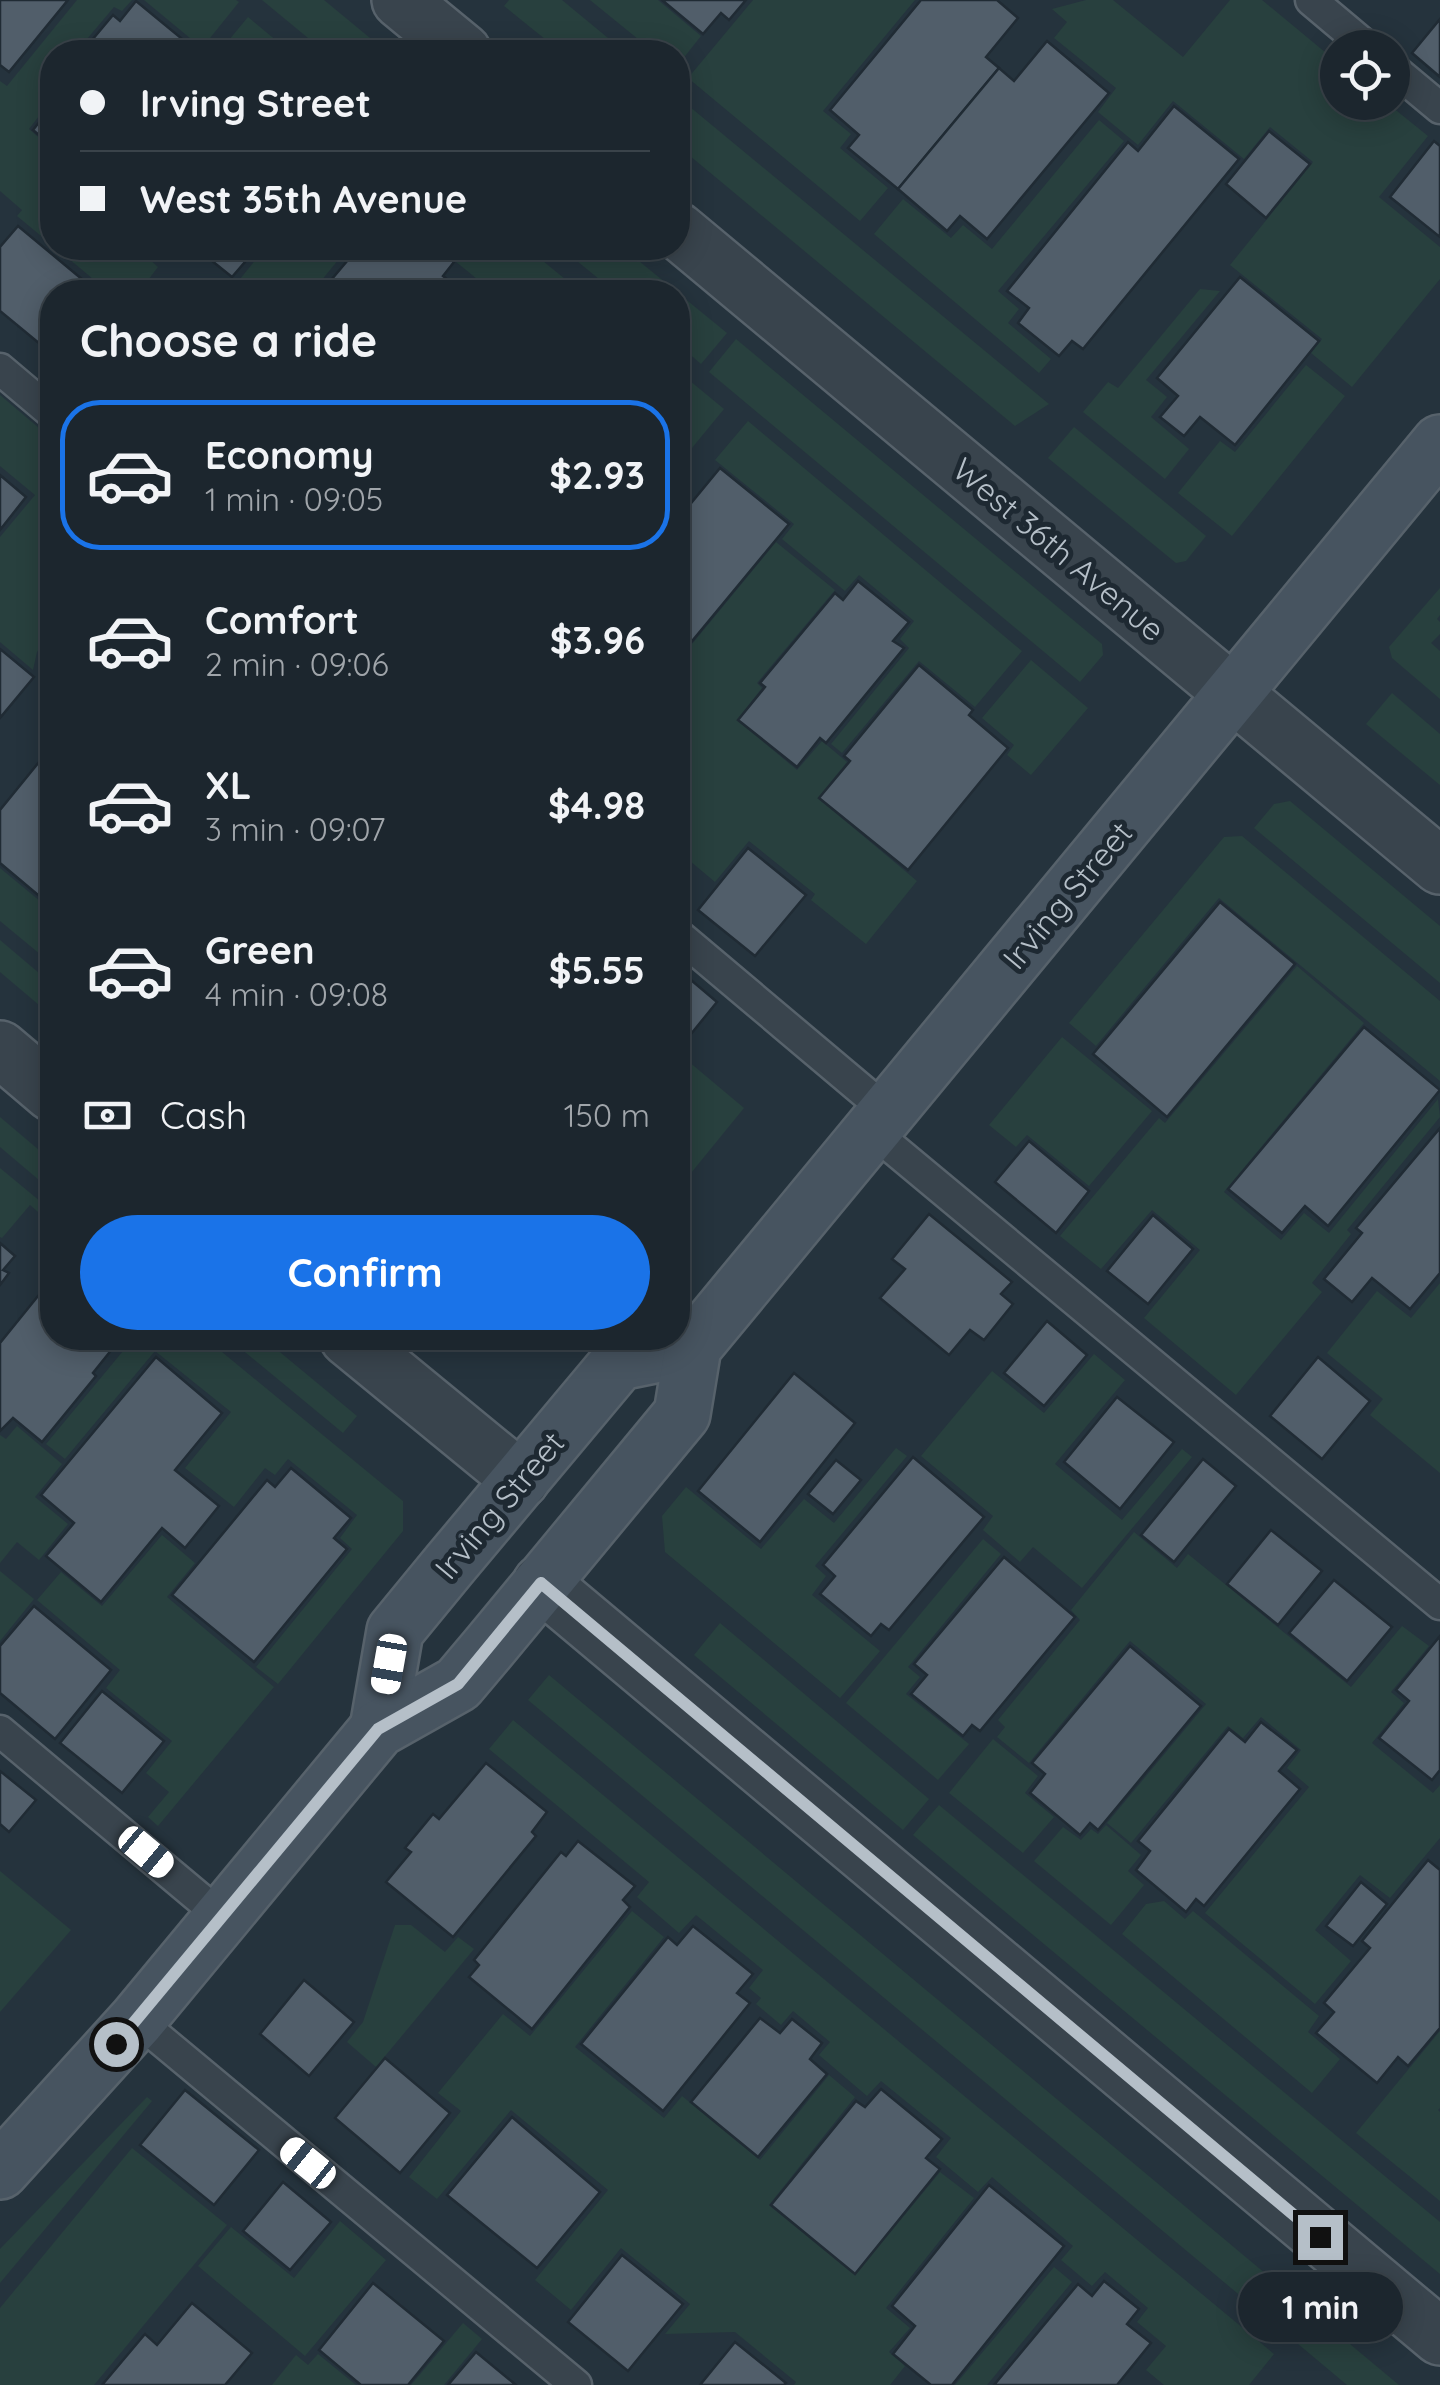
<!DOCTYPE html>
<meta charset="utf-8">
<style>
:root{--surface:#1c262e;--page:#252e36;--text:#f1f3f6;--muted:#a0a5aa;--line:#3a434a;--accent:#1a73e8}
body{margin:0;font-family:Quicksand,sans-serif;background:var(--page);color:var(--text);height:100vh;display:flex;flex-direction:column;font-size:38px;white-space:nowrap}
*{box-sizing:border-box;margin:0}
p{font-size:32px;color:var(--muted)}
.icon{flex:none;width:55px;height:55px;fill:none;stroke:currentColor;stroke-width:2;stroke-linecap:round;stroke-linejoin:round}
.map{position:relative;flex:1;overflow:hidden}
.side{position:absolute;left:40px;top:280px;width:650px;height:1070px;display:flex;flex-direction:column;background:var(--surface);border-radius:40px;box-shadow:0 5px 25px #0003,0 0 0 2px var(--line)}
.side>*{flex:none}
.hud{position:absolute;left:40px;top:40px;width:650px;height:220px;border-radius:40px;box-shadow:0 5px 25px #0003,0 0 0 2px var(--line);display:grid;align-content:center;height:220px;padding:0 40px;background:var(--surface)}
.controls{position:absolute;left:1320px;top:30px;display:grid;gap:20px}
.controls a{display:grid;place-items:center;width:90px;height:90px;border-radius:50%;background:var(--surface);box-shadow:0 5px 25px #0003,0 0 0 2px var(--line);font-size:50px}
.end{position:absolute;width:45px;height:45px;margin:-22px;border:12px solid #b5bfc8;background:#111;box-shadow:0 0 0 5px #111}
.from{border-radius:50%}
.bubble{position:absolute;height:70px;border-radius:35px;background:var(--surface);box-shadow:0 5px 25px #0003,0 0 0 2px var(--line);font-size:32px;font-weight:800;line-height:70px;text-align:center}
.car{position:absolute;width:30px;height:60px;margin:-30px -15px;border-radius:12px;box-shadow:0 0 8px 2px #0007;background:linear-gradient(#fff 24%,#345 0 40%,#fff 0 76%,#345 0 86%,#fff 0)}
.hud b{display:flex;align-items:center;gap:35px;height:95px;font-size:38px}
.hud b+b{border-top:2px solid var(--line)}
.hud i{width:25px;height:25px;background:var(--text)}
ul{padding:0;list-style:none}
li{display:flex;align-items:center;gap:30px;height:150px;margin:0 20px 15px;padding:0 20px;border:5px solid transparent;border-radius:40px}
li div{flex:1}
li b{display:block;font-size:38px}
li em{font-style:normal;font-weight:800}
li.selected{border-color:var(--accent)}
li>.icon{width:90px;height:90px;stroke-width:1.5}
h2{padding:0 40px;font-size:45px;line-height:120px}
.pay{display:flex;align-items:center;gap:25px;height:110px;padding:0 40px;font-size:38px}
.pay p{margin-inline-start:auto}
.cta{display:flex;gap:20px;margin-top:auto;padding:20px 40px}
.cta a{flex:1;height:115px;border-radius:60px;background:var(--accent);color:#fff;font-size:40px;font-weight:800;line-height:115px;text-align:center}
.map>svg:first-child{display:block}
.green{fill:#28403e}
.building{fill:#515e6a;stroke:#202b34;stroke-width:2.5}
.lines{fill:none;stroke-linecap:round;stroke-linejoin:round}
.lane-casing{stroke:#57626b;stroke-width:35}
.street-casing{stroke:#57626b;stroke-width:60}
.secondary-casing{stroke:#57626b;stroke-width:60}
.lane{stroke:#39444d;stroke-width:30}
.street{stroke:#39444d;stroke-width:55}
.secondary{stroke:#475460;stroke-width:55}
.route{stroke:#b5bfc8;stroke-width:12}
.labels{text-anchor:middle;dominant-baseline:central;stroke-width:10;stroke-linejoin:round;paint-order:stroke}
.street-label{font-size:32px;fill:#b5bfc8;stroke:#1e2932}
</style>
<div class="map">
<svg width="1440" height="2385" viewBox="0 0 1440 2385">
<rect width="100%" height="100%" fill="#25333d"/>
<!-- green -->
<g class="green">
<path d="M77,0H132L122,11L114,7L76,52H52V81L38,99L46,107L29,129L52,149V245L17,216L22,210L0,191V81L7,86Z"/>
<path d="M144,0H236L239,2L202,48Z"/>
<path d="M262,0H324L387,52H325Z"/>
<path d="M509,0H562L625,52H561L504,6Z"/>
<path d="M590,0H658L701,36L678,65V52H654Z"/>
<path d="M753,0H915L823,111L851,134L840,148L888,188L860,221L688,78Z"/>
<path d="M1086,0H1113L1183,57L1230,0H1262L1337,62L1338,102L1387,103L1428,136L1379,197L1440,247V279L1352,387L1311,353L1322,339L1230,265L1313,162L1270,127L1244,159L1173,101L1138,145L1098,112L1116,88L1054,38L1067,22L1052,9Z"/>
<path d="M248,17L290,52H219Z"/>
<path d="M678,97L1049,404L1015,426L678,146Z"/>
<path d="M1099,120L1124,141L998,291L1019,309L1008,323L1051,359L1039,373L874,234L903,199L951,238L963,225L992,249Z"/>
<path d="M56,248H159L149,259L158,267L142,288L146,292H93L99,284Z"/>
<path d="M265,248H348L312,292H247L236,284Z"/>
<path d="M439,248H527L581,292H493Z"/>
<path d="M561,248H623L677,292H615Z"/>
<path d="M1200,289L1220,291L1146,380L1167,397L1151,417L1189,449L1165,479L1083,412L1108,382L1118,388Z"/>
<path d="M678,293L727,333L701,364L678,344Z"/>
<path d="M736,339L1102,644L1103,655L1080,682L709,372Z"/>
<path d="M1306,365L1345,396L1232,536L1178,493L1220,441L1235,452Z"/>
<path d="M678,371L724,409L678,465Z"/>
<path d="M0,395L52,439V634L37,652L33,670L0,642V537L35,495L0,466Z"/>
<path d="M748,421L1022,651L975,707L919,661L842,753L831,744L909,648L900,639L914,621L859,575L845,591L782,539L794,524L715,460Z"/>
<path d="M1074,427L1206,536L1186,561L1176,563L1048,458Z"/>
<path d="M776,542L835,590L757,683L762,688L737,720L797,770L822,741L847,762L818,798L917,881L866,944L811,900L815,894L749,841L715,882L678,851V661Z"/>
<path d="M1440,588V615L1437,619L1440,622V634L1431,643L1440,651V699L1392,658L1389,647Z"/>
<path d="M1031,660L1088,708L1031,775L1007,755L1014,745L982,718Z"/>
<path d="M1392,693L1440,734V785L1366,724Z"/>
<path d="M1290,801L1440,926V983L1254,828L1274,804Z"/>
<path d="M1242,836L1440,1001V1081L1219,898L1096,1046L1069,1023L1224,837Z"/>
<path d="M0,868L52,911V964L0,921Z"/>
<path d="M0,940L52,984V1016L0,972Z"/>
<path d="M1297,966L1364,1023L1224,1192L1281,1240L1304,1213L1329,1233L1438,1099L1440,1117L1347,1230L1351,1234L1312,1283L1322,1292L1236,1395L1144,1318L1200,1250L1152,1210L1101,1269L1060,1236L1159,1118L1165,1123Z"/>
<path d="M1062,1037L1152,1111L1089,1186L1027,1135L1016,1147L989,1125Z"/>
<path d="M682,1056L744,1108L678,1189V1061Z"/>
<path d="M0,1117L52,1161V1191L0,1147Z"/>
<path d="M0,1168L52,1211V1224L30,1205L2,1238L0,1237Z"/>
<path d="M1440,1283V1473L1370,1415L1383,1399L1327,1353L1377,1291L1411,1318Z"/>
<path d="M112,1338H205L403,1501V1531L278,1684L256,1667L352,1549L340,1538L357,1515L288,1459L275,1475L265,1468L234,1507L185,1468L231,1412L155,1351L65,1459L46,1444L123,1351L111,1339Z"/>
<path d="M228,1338H263L357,1416L343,1433Z"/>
<path d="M1094,1354L1125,1380L1055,1464L1122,1520L1182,1449L1192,1457L1082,1588L1033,1547L1020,1562L983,1530L993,1516L921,1456L992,1371L1044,1413Z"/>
<path d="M17,1426L62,1464L35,1497L68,1524L39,1560L17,1542L0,1563V1435L6,1439Z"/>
<path d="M896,1448L907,1456L815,1566L826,1576L812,1595L880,1651L840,1698L665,1552L662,1516L686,1487L761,1549L804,1499L834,1523Z"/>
<path d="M1134,1532L1177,1568L1188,1554L1351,1687L1402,1626L1429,1646L1391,1692L1404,1703L1372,1743L1433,1793L1440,1785V1838L1390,1898L1360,1875L1315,1930L1351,1961L1315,2004L1205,1913L1309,1787L1287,1768L1301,1750L1261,1717L1243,1738L1228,1726L1131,1843L1107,1823L1206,1704L1130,1641L1029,1763L997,1737L1005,1727L998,1720L1080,1620L1071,1610Z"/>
<path d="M162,1535L195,1563L167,1597L274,1687L158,1826L148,1817L169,1792L146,1773L172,1741L106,1688L120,1670L37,1600L61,1572L102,1606Z"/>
<path d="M983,1539L1001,1554L908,1667L920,1677L906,1694L969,1744L938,1780L846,1703Z"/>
<path d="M0,1571L34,1599L0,1641Z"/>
<path d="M720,1623L929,1799L903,1830L694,1655Z"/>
<path d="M549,1675L1399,2385H1347L528,1700Z"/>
<path d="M513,1720L1274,2354L1249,2385H1164L1146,2370L1166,2346L1137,2322L1148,2308L1105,2272L1092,2286L1061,2260L1073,2246L992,2177L978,2192L936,2157L951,2138L881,2081L867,2096L819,2055L830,2042L793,2011L781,2025L756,2004L761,1998L749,1988L763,1970L696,1915L679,1933L637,1897L649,1882L489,1749Z"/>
<path d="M993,1739L1038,1776L1025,1793L1054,1817L1023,1853L949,1793Z"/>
<path d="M939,1805L1440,2222V2274L913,1835Z"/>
<path d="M1106,1825L1141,1855L1128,1871L1144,1885L1111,1925L1034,1861L1063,1827L1081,1840L1091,1829L1098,1834Z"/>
<path d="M0,1871L71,1930L0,2012Z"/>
<path d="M1164,1901L1185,1919L1193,1911L1319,2016L1308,2032L1340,2059L1312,2093L1122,1934L1146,1904Z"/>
<path d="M632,1911L664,1937L575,2047L664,2118L682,2096L760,2160L829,2075L855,2097L769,2205L855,2275L940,2172L974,2198L886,2308L910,2328L889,2352L905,2366L890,2385H794L796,2382L735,2332L665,2334L690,2304L621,2248L571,2310L535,2280L608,2190L511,2110L437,2199L409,2177L461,2111L438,2093L503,2014L530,2036Z"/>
<path d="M395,1925H411L445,1952L458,1937L474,1949L376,2067L347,2042L363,2022Z"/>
<path d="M1440,2031V2108L1438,2110L1440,2112V2201L1356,2133Z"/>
<path d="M147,2097L152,2101L0,2283V2249Z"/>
<path d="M132,2148L227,2225L94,2385H0V2308Z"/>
<path d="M340,2221L386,2260L305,2356L198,2266L231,2227L294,2278Z"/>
<path d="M1054,2267L1072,2282L987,2385H955Z"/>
<path d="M463,2323L482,2339L444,2385H411Z"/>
<path d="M318,2354L356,2385H272L296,2355L308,2365Z"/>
</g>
<!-- building -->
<g class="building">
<path d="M0,0H68L9,72L0,65Z"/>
<path d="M662,0H746L729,20L721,13L703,34Z"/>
<path d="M921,0H997L1018,18L986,57L999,68L898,189L848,148L859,135L830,110Z"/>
<path d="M136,1L198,52H82L113,15L120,21Z"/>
<path d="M1440,19V77L1412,53Z"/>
<path d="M1047,41L1109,93L987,239L960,216L947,231L898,189L999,68L1014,81Z"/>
<path d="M52,89V146L33,130L51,107L43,100Z"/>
<path d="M1174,106L1239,159L1083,349L1072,341L1059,356L1018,323L1029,308L1007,291L1128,142L1138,151Z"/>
<path d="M1269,131L1310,164L1266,218L1226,184Z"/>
<path d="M1434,141L1440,146V237L1390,197Z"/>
<path d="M18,226L89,285L83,292H52V329L40,344L0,311V247Z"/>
<path d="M196,248H257L232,277Z"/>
<path d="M358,248H436L454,262L443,276L452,283L444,292H321Z"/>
<path d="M1240,277L1319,341L1235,445L1200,417L1184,436L1160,417L1178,396L1157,378Z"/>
<path d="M720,468L789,524L678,658V519Z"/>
<path d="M0,475L26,497L0,530Z"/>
<path d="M858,581L909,622L893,641L904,648L826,743L820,738L797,767L738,720L765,687L760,683L835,593L843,600Z"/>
<path d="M0,649L34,677L0,718Z"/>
<path d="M919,665L973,710L969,715L1008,748L908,870L819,798L850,761L844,756Z"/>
<path d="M52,746V890L44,900L0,863V810Z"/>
<path d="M748,848L806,895L755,956L698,910Z"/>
<path d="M1220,902L1295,964L1167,1117L1093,1054Z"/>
<path d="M678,969L717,1002L678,1050Z"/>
<path d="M1364,1027L1440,1090L1328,1226L1305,1206L1282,1233L1228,1189Z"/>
<path d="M1440,1128V1273L1410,1309L1372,1278L1352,1302L1324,1279L1362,1233L1356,1228Z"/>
<path d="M1029,1141L1089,1191L1056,1233L995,1182Z"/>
<path d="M929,1214L1012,1282L1001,1294L1013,1304L984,1340L970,1330L949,1355L880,1298L905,1269L892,1259Z"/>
<path d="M1153,1215L1193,1249L1148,1304L1107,1271Z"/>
<path d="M0,1243L15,1256L3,1270L9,1273L0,1285Z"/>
<path d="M38,1296L52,1308V1338H105L103,1339L113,1348L93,1373L96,1376L42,1442L13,1418L0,1431V1343Z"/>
<path d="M1047,1321L1087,1355L1044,1406L1004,1373Z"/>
<path d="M156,1357L222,1413L175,1470L219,1506L185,1548L162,1528L101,1602L46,1556L74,1523L41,1495Z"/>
<path d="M1318,1357L1370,1401L1322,1459L1270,1416Z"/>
<path d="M794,1373L855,1423L760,1542L698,1491Z"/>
<path d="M1117,1397L1174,1442L1120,1509L1064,1462Z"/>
<path d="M913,1457L984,1517L889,1630L881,1624L871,1636L820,1594L835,1576L823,1565Z"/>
<path d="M1203,1459L1236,1486L1174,1562L1141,1535Z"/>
<path d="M836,1460L861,1480L833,1514L808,1494Z"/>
<path d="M291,1468L351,1518L334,1538L347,1549L254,1662L172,1595L267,1480L275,1487Z"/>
<path d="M1271,1530L1322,1571L1278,1625L1227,1584Z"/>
<path d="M1004,1557L1075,1617L980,1731L972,1725L963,1736L911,1694L927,1675L914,1664Z"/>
<path d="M1334,1580L1392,1627L1347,1681L1289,1633Z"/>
<path d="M34,1606L111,1670L55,1739L0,1693V1646Z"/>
<path d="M1440,1636V1770L1432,1780L1379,1738L1409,1701L1396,1690Z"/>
<path d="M1130,1646L1201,1706L1098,1830L1090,1823L1080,1835L1030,1793L1045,1774L1032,1763Z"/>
<path d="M102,1691L164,1741L122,1793L60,1743Z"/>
<path d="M1261,1722L1297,1750L1279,1771L1300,1789L1204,1906L1196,1899L1186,1912L1136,1870L1150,1851L1138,1841L1229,1729L1245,1742Z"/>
<path d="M486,1763L547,1812L532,1832L536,1836L453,1937L386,1882L411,1852L405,1848L433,1814L439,1819Z"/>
<path d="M0,1771L36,1800L9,1832L0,1824Z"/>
<path d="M578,1841L635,1886L623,1900L630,1907L532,2029L469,1977L479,1965L474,1960L561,1852L566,1856Z"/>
<path d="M1428,1860L1440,1870V2028L1408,2066L1398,2057L1377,2083L1316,2033L1334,2012L1324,2003L1370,1948L1362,1941Z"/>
<path d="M1361,1882L1387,1904L1353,1946L1326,1926Z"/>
<path d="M693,1926L753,1974L737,1993L750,2003L663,2111L581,2044L668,1937L677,1945Z"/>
<path d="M304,1980L354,2022L309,2076L260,2034Z"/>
<path d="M760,2018L780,2033L792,2019L822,2043L810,2059L827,2074L758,2157L691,2102Z"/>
<path d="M385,2058L450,2113L400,2173L335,2118Z"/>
<path d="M881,2089L942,2139L926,2158L940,2169L855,2274L771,2205L856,2101L865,2107Z"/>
<path d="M185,2090L259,2150L214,2205L140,2145Z"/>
<path d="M512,2117L600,2192L537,2268L447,2195Z"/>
<path d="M283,2182L331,2222L290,2270L243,2231Z"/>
<path d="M989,2185L1064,2246L952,2385H931L893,2354L915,2326L892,2306Z"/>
<path d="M622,2255L683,2304L628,2371L568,2322Z"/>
<path d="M1104,2281L1139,2309L1127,2324L1151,2343L1117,2385H994L1078,2284L1092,2296Z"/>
<path d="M373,2283L444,2341L408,2385H361L319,2350Z"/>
<path d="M192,2303L252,2353L225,2385H102L145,2334L157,2345Z"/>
<path d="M735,2342L786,2383L784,2385H700Z"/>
<path d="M476,2352L516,2385H448Z"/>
</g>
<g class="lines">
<defs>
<g id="lane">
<path d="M1311,0L1368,48"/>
<path d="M1392,68L1440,108"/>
<path d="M0,369L52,413"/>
<path d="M678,935L888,1112"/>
<path d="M872,1131L1440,1604"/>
<path d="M0,1731L222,1917"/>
<path d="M137,2020L576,2385"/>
</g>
<g id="street">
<path d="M400,0L463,52"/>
<path d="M678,231L1440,866"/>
<path d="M0,1049L52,1093"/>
<path d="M348,1338L521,1480"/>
<path d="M541,1583L1440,2337"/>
</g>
<g id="secondary">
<path d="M378,1729L395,1631L450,1564L619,1362L693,1347"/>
<path d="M0,2171L137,2020L378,1729L458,1684L490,1646L682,1414L693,1347L1440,443"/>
</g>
</defs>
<!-- lane casing -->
<use href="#lane" class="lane-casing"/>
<!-- street casing -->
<use href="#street" class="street-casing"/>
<!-- secondary casing -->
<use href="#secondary" class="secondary-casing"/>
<!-- lane -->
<use href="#lane" class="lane"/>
<!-- street -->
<use href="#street" class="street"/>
<!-- secondary -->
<use href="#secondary" class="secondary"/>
</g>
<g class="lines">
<!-- route -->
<path class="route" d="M116,2044L378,1729L458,1684L541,1583L1320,2237"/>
</g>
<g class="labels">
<!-- street labels -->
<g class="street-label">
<text transform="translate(1059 549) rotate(40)">West 36th Avenue</text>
<text transform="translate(1067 895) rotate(-50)">Irving Street</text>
<text transform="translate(499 1505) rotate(-50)">Irving Street</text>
</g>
</g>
</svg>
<div class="controls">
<a><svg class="icon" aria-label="locate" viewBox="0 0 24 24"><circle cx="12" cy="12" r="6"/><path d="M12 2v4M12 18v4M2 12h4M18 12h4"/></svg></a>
</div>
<i class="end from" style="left:116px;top:2044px"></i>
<i class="end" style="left:1320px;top:2237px"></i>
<div class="bubble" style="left:1238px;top:2272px;width:165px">1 min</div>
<i class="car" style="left:389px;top:1664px;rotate:190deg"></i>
<i class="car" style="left:146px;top:1852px;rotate:130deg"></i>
<i class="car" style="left:308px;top:2163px;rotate:309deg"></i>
<div class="hud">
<b><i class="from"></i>Irving Street</b>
<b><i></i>West 35th Avenue</b>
</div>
<section class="side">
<h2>Choose a ride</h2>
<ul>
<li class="selected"><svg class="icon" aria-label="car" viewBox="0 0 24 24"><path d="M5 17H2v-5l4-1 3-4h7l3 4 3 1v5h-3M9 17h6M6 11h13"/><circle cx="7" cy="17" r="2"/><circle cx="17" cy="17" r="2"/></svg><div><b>Economy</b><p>1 min · 09:05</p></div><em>$2.93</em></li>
<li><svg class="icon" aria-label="car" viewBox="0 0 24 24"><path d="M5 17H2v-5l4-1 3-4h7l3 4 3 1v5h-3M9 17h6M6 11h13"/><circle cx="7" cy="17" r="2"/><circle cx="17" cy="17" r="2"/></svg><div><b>Comfort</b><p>2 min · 09:06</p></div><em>$3.96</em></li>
<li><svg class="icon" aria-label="car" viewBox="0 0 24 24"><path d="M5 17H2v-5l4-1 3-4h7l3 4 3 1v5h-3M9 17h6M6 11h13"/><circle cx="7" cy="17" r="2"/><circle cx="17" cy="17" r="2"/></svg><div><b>XL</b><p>3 min · 09:07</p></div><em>$4.98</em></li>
<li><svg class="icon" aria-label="car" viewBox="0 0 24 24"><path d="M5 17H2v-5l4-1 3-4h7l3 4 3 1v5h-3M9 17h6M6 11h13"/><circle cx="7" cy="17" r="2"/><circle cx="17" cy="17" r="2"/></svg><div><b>Green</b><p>4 min · 09:08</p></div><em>$5.55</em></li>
</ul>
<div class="pay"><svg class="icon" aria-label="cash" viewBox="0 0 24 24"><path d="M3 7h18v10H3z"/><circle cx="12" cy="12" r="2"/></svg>Cash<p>150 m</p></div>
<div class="cta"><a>Confirm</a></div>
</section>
</div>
